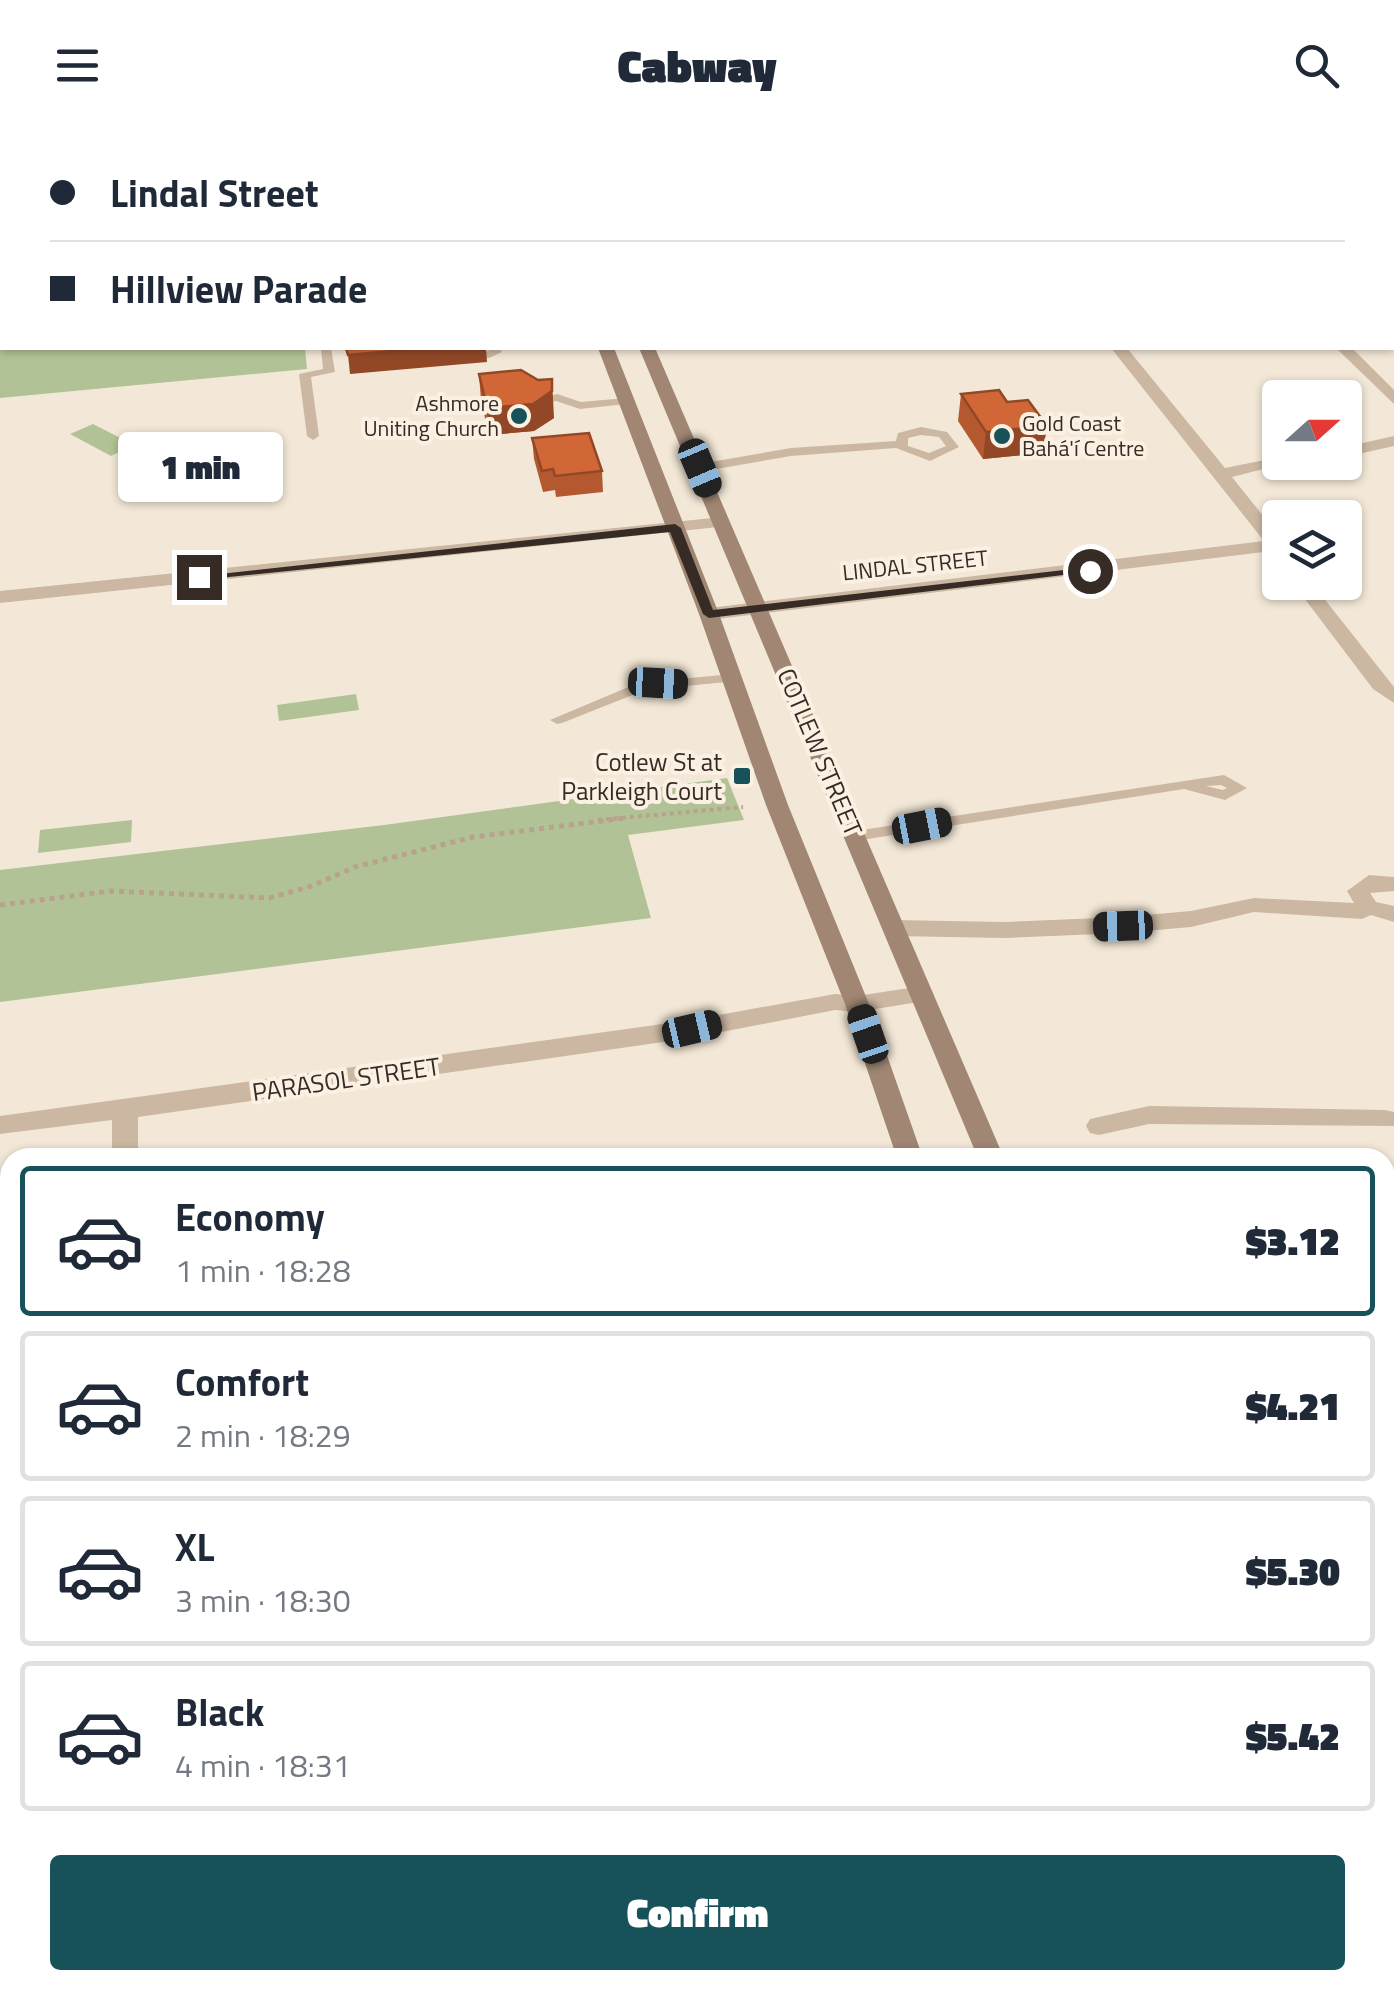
<!DOCTYPE html>
<meta charset="utf-8">
<style>
:root{--surface:#fff;--page:#f2f2f3;--text:#1f2937;--muted:#747a83;--line:#e0e1e3;--accent:#17525b}
body{margin:0;font-family:"Titillium Web",sans-serif;background:var(--page);color:var(--text);height:100vh;display:flex;flex-direction:column;font-size:38px;white-space:nowrap}
*{box-sizing:border-box;margin:0}
p{font-size:32px;color:var(--muted)}
.icon{flex:none;width:55px;height:55px;fill:none;stroke:currentColor;stroke-width:2;stroke-linecap:round;stroke-linejoin:round}
.map{position:relative;flex:1;overflow:hidden}
.panel{position:absolute;left:0px;top:1018px;width:1395px;height:842px;display:flex;flex-direction:column;background:var(--surface);border-radius:30px 30px 0 0;box-shadow:0 2px 8px #0004}
.panel>*{flex:none}
.top-card{position:absolute;left:0px;top:0px;width:1395px;height:220px;box-shadow:0 2px 8px #0004;display:grid;align-content:center;height:220px;padding:0 50px;background:var(--surface)}
.needle{width:65px;rotate:69deg}
.fabs{position:absolute;left:1262px;top:250px;display:grid;gap:20px}
.fabs a{display:grid;place-items:center;width:100px;height:100px;border-radius:10px;background:var(--surface);box-shadow:0 2px 8px #0004;font-size:50px}
.end{position:absolute;width:45px;height:45px;margin:-22px;border:12px solid #362b25;background:#fff;box-shadow:0 0 0 5px #fff}
.from{border-radius:50%}
.bubble{position:absolute;height:70px;border-radius:10px;background:var(--surface);box-shadow:0 2px 8px #0004;font-size:32px;font-weight:800;line-height:70px;text-align:center}
.car{position:absolute;width:30px;height:60px;margin:-30px -15px;border-radius:12px;box-shadow:0 0 8px 2px #0007;background:linear-gradient(#222 24%,#8ab4d8 0 40%,#222 0 76%,#8ab4d8 0 86%,#222 0)}
.top-card b{display:flex;align-items:center;gap:35px;height:95px;font-size:38px}
.top-card b+b{border-top:2px solid var(--line)}
.top-card i{width:25px;height:25px;background:var(--text)}
ul{padding:18px 0 0;list-style:none}
li{display:flex;align-items:center;gap:30px;height:150px;margin:0 20px 15px;padding:0 30px;border:5px solid var(--line);border-radius:10px}
li div{flex:1}
li b{display:block;font-size:38px}
li em{font-style:normal;font-weight:800}
li.current{border-color:var(--accent)}
li>.icon{width:90px;height:90px;stroke-width:1.5}
.cta{display:flex;gap:20px;margin-top:auto;padding:20px 50px}
.cta a{flex:1;height:115px;border-radius:10px;background:var(--accent);color:#fff;font-size:40px;font-weight:800;line-height:115px;text-align:center}
header{display:flex;justify-content:space-between;align-items:center;height:130px;padding:0 50px;background:var(--surface);font-size:45px;font-weight:800}
.map>svg:first-child{display:block}
.green{fill:#b1c396}
.lines{fill:none;stroke-linecap:round;stroke-linejoin:round}
.path-far1{stroke:#b8a28c;stroke-width:4;stroke-dasharray:4 4;stroke-linecap:butt}
.path{stroke:#b8a28c;stroke-width:5;stroke-dasharray:5 5;stroke-linecap:butt}
.service{fill:#ccb8a2;fill-rule:evenodd}
.minor{fill:#ccb8a2;fill-rule:evenodd}
.secondary{fill:#a08673;fill-rule:evenodd}
.wall{fill:#b4592f}
.shaded-wall{fill:#924826}
.building{fill:#d16737;stroke:#924826;stroke-width:2.5}
.route{fill:#362b25}
.poi-dot{fill:#17525b;stroke:#fbf1e3;stroke-width:4}
.labels{text-anchor:middle;dominant-baseline:central;stroke-width:8;stroke-linejoin:round;paint-order:stroke}
.far-poi-label{font-size:22px;fill:#362b25;stroke:#fbf1e3;text-anchor:end}
.far-street-label{font-size:22px;fill:#362b25;stroke:#fbf1e3}
.street-label{font-size:25px;fill:#362b25;stroke:#fbf1e3}
.poi-label{font-size:25px;fill:#362b25;stroke:#fbf1e3;text-anchor:end}
</style>
<header><svg class="icon" aria-label="menu" viewBox="0 0 24 24"><path d="M4 6h16M4 12h16M4 18h16"/></svg>Cabway<svg class="icon" aria-label="search" viewBox="0 0 24 24"><circle cx="10" cy="10" r="6"/><path d="M15 15l6 6"/></svg></header>
<div class="map">
<svg width="1394" height="1859" viewBox="0 0 1394 1859">
<rect width="100%" height="100%" fill="#f3e8d7"/>
<!-- green -->
<g class="green">
<path d="M282,0L2,2V218H305L307,239L0,268V1Z"/>
<path d="M767,0H1394V77L1392,2H753Z"/>
<path d="M93,294L134,315L111,326L70,304Z"/>
<path d="M356,564L359,580L279,591L277,575Z"/>
<path d="M727,648L744,690L628,705L651,788L0,872V740L384,695Z"/>
<path d="M132,690L131,712L38,723L40,700Z"/>
</g>
<g class="lines">
<!-- path-far1 -->
<path class="path-far1" d="M598,690L743,677"/>
<!-- path -->
<path class="path" d="M0,775L111,761L269,768L312,756L355,737L473,707L626,688"/>
<!-- service -->
<g class="service">
<path d="M321,218H331L335,242L311,247L319,306L313,310L307,306L299,244L323,239Z"/>
<path d="M490,218H500L502,222L489,228H481V224L490,220Z"/>
<path d="M557,264L581,272L626,268L632,271L626,274L580,279L556,271L541,273L535,270Z"/>
<path d="M921,297L947,302L959,317L930,331L896,318L791,326L699,342L693,338L699,334L791,318L896,311L898,303ZM921,305L939,307L946,316L929,323L908,316V308Z"/>
<path d="M732,544L737,545V551L645,560L562,593L557,594L550,590L638,553Z"/>
<path d="M1224,645L1247,658L1225,670L1184,659L855,711L847,706L855,701ZM1221,655L1227,658L1223,660L1206,656Z"/>
</g>
<!-- minor -->
<g class="minor">
<rect x="1392" y="113" width="2" height="8"/>
<path d="M1394,210V220L1386,219L1392,218Z"/>
<path d="M1111,218H1127L1225,338L1280,327V332H1291L1232,347L1280,407V425L1272,421L709,490L699,484L709,478L1264,411Z"/>
<path d="M1336,218H1352L1394,260V274Z"/>
<path d="M1394,306V316L1345,327V317Z"/>
<path d="M722,387L728,388V396L0,473V461Z"/>
<path d="M1292,452H1311L1394,557V573L1373,559Z"/>
<path d="M1369,745L1394,747V761L1370,763L1376,772L1394,776V792L1371,785L1362,789L1254,782L1191,797L1123,803L1004,808L894,806L882,798L894,790L1004,792L1123,787L1191,781L1254,768L1354,773L1347,761Z"/>
<path d="M922,856L934,864L931,870L857,882L835,880L691,908L138,987V1028H112V990L0,1004V986L691,890L835,864L857,866Z"/>
<path d="M1149,976L1385,980L1394,982V996L1149,994L1099,1005L1090,1003L1086,996L1090,989Z"/>
<path d="M10,1420V1448L0,1450V1422Z"/>
<path d="M963,1850H1038L1034,1859H959Z"/>
</g>
<!-- secondary -->
<g class="secondary">
<path d="M516,0H528L529,2H517Z"/>
<path d="M552,0H564L565,2H553Z"/>
<path d="M598,218H614L719,484L788,675L869,874L923,1028H897L845,874L766,675L699,484Z"/>
<path d="M639,218H655L1004,1028H978Z"/>
<path d="M1212,1850H1250L1254,1859H1216Z"/>
<path d="M1315,1850H1353L1357,1859H1319Z"/>
</g>
</g>
<!-- wall -->
<g class="wall">
<path d="M479,244L554,288L534,301L489,305L481,271Z"/>
<path d="M961,264L1043,323L983,329L958,291Z"/>
<path d="M532,308L602,341L603,362L556,367L555,360L543,362L534,329Z"/>
</g>
<!-- shaded-wall -->
<g class="shaded-wall">
<path d="M340,0H386V2H341Z"/>
<path d="M425,218H486L487,232L350,244L348,225Z"/>
<path d="M552,249L554,288L534,301L489,305L487,278Z"/>
<path d="M1047,296L1043,323L983,329L986,302Z"/>
</g>
<!-- building -->
<g class="building">
<rect x="297" y="0" width="44" height="2"/>
<path d="M837,0H876L878,2H839Z"/>
<path d="M346,218H425L348,225Z"/>
<path d="M521,240L538,250L552,249V261L533,274L487,278L479,244Z"/>
<path d="M999,260L1007,272L1028,270L1047,296L986,302L961,264Z"/>
<path d="M589,303L602,341L555,346L553,339L542,341L532,308Z"/>
</g>
<!-- route -->
<path class="route" d="M675,394L681,398L713,480L1090,437L1096,441L709,488L703,484L670,402L199,450L193,447Z"/>
<!-- markers -->
<g class="poi-dot">
<circle cx="519" cy="286" r="10"/>
<circle cx="1002" cy="306" r="10"/>
<rect x="732" y="636" width="20" height="20" rx="5"/>
</g>
<g class="labels">
<!-- far-poi labels -->
<g class="far-poi-label">
<text x="499" y="273">Ashmore<tspan x="499" dy="25">Uniting Church</tspan></text>
<text x="1022" y="293" text-anchor="start">Gold Coast<tspan x="1022" dy="25">Bahá'í Centre</tspan></text>
</g>
<!-- far-street labels -->
<g class="far-street-label">
<text transform="translate(915 435) rotate(-6)">LINDAL STREET</text>
</g>
<!-- street labels -->
<g class="street-label">
<text transform="translate(820 622) rotate(67)">COTLEW STREET</text>
<text transform="translate(346 949) rotate(-8)">PARASOL STREET</text>
</g>
<!-- poi labels -->
<g class="poi-label">
<text x="722" y="632">Cotlew St at<tspan x="722" dy="29">Parkleigh Court</tspan></text>
</g>
</g>
</svg>
<div class="fabs">
<a><svg class="needle" viewBox="-14 -14 28 28"><path d="M0-13l5 13h-10z" fill="#e53935"/><path d="M0 13l5-13h-10z" fill="#747a83"/></svg></a>
<a><svg class="icon" aria-label="layers" viewBox="0 0 24 24"><path d="M12 4l9 5-9 5-9-5zM3 14l9 5 9-5"/></svg></a>
</div>
<i class="end from" style="left:1090px;top:441px"></i>
<i class="end" style="left:199px;top:447px"></i>
<div class="bubble" style="left:118px;top:302px;width:165px">1 min</div>
<i class="car" style="left:700px;top:338px;rotate:157deg"></i>
<i class="car" style="left:658px;top:553px;rotate:93deg"></i>
<i class="car" style="left:922px;top:696px;rotate:79deg"></i>
<i class="car" style="left:1123px;top:796px;rotate:268deg"></i>
<i class="car" style="left:692px;top:899px;rotate:77deg"></i>
<i class="car" style="left:868px;top:904px;rotate:341deg"></i>
<div class="top-card">
<b><i class="from"></i>Lindal Street</b>
<b><i></i>Hillview Parade</b>
</div>
<section class="panel">
<ul>
<li class="current"><svg class="icon" aria-label="car" viewBox="0 0 24 24"><path d="M5 17H2v-5l4-1 3-4h7l3 4 3 1v5h-3M9 17h6M6 11h13"/><circle cx="7" cy="17" r="2"/><circle cx="17" cy="17" r="2"/></svg><div><b>Economy</b><p>1 min · 18:28</p></div><em>$3.12</em></li>
<li><svg class="icon" aria-label="car" viewBox="0 0 24 24"><path d="M5 17H2v-5l4-1 3-4h7l3 4 3 1v5h-3M9 17h6M6 11h13"/><circle cx="7" cy="17" r="2"/><circle cx="17" cy="17" r="2"/></svg><div><b>Comfort</b><p>2 min · 18:29</p></div><em>$4.21</em></li>
<li><svg class="icon" aria-label="car" viewBox="0 0 24 24"><path d="M5 17H2v-5l4-1 3-4h7l3 4 3 1v5h-3M9 17h6M6 11h13"/><circle cx="7" cy="17" r="2"/><circle cx="17" cy="17" r="2"/></svg><div><b>XL</b><p>3 min · 18:30</p></div><em>$5.30</em></li>
<li><svg class="icon" aria-label="car" viewBox="0 0 24 24"><path d="M5 17H2v-5l4-1 3-4h7l3 4 3 1v5h-3M9 17h6M6 11h13"/><circle cx="7" cy="17" r="2"/><circle cx="17" cy="17" r="2"/></svg><div><b>Black</b><p>4 min · 18:31</p></div><em>$5.42</em></li>
</ul>
<div class="cta"><a>Confirm</a></div>
</section>
</div>
